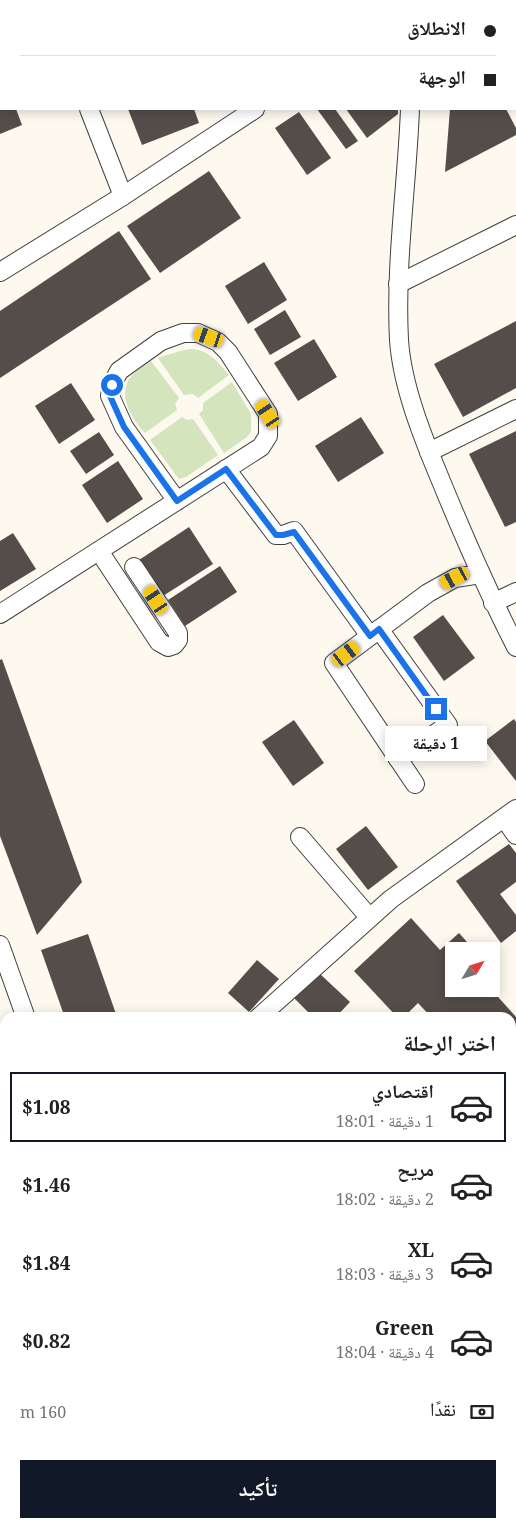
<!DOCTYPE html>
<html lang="ar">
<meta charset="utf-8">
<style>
:root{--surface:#fff;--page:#f2f2f2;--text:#202124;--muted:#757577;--line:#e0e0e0;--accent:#111827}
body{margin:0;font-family:"Noto Serif","Noto Naskh Arabic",serif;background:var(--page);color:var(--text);direction:rtl;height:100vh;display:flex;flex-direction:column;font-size:19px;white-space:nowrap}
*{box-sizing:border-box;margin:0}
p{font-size:16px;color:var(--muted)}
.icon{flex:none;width:28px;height:28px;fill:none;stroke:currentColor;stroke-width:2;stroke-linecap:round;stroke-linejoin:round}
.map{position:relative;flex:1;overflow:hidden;direction:ltr}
.panel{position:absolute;left:0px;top:1012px;width:516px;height:516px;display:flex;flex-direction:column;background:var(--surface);border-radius:15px 15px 0 0;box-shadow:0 2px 12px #0003;direction:rtl}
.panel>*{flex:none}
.top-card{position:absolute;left:0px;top:0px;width:516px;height:110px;box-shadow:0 2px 12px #0003;direction:rtl;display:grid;align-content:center;height:110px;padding:0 20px;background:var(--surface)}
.needle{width:32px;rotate:52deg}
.buttons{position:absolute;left:445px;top:942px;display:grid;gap:10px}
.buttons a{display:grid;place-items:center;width:55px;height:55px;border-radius:0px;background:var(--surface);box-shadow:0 2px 12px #0003;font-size:25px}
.end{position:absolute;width:22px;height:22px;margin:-11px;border:6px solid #1a73e8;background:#fff;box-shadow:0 0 0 2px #fff}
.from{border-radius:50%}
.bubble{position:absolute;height:35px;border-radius:0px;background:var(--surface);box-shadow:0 2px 12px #0003;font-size:16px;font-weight:700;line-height:35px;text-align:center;direction:rtl}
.car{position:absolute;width:15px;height:30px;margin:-15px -8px;border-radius:6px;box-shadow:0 0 4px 1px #0007;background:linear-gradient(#f5c518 24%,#345 0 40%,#f5c518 0 76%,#345 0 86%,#f5c518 0)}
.top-card b{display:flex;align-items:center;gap:18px;height:48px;font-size:19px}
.top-card b+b{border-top:1px solid var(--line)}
.top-card i{width:12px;height:12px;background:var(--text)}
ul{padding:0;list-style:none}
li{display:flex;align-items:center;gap:15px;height:70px;margin:0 10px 8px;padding:0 10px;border:2px solid transparent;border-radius:0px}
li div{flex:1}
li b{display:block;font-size:19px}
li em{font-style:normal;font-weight:700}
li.active{border-color:var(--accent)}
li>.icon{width:45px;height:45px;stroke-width:1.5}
h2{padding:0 20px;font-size:22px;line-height:60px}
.pay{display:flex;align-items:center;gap:12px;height:55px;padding:0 20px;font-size:19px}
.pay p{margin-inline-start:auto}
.button{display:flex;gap:10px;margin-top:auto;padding:10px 20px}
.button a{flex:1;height:58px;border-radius:0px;background:var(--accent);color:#fff;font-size:20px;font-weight:700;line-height:58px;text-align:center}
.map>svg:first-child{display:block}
.green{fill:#d4e4bc}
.building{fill:#544d4a}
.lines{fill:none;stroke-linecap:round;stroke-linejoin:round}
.street-casing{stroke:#404040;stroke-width:20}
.secondary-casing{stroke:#2f2f2f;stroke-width:28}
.street{stroke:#fff;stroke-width:18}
.secondary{stroke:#f6e8b0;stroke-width:25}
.route{stroke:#1a73e8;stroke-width:6}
</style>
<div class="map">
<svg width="516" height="1528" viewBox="0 0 516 1528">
<rect width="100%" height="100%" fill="#fdf9ee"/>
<!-- green -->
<g class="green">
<path d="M190,349C208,349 218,362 229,375L198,398L193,394L184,395L158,358L180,351Z"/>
<path d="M151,361L179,398L175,404L177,410L145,433C133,420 118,398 129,379C134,372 144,366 151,361Z"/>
<path d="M232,382L251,414V432L247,437L224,453L199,414L203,410V403Z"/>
<path d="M182,417L187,420L193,419L218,455L186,477L179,479L150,440Z"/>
</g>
<!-- building -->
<g class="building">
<path d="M0,109H16L22,125L0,134Z"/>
<path d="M128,109H194L199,123L142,145Z"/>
<path d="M317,109H335L358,141L346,149Z"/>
<path d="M346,109H398V114L367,138Z"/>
<path d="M450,109H506L516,128V135L445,172Z"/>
<path d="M299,112L331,158L307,175L275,128Z"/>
<path d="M209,171L241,218L160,273L127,226Z"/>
<path d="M119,231L151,279L0,378V311Z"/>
<path d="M264,262L287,300L248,324L225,286Z"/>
<path d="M285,310L301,337L270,355L254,329Z"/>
<path d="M516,321V388L463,417L434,364Z"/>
<path d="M314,339L337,377L298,401L274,363Z"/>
<path d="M71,383L95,420L59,444L35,406Z"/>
<path d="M361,417L384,453L338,482L315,446Z"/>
<path d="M516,431V522L505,527L469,454Z"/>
<path d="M99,432L114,455L86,474L70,451Z"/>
<path d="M118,461L143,499L107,523L82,485Z"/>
<path d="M189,527L213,564L163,596L139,560Z"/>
<path d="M13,533L36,569L0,591V541Z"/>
<path d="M220,566L237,592L185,626L168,600Z"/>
<path d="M443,615L475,658L444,681L413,637Z"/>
<path d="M2,659L82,882L37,935L0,836V660Z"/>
<path d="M514,719L516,722V781L485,741Z"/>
<path d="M294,720L324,763L293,786L262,742Z"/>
<path d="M366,826L398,867L368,890L336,849Z"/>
<path d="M509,844L516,853V882L500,894L516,915V931L501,943L456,881Z"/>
<path d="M411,918L440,950L459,933L475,951H454V989H491L516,1017V1098L511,1102V1018H432L418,1003L403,1018H398L354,971Z"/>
<path d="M88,934L116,1014L119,1018H65L41,950Z"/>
<path d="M257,960L279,979L249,1012L228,993Z"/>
<path d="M319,973L350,1002L335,1018H314L294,998Z"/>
<path d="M516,1236V1281L511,1284V1238Z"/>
<path d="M3,1292L5,1297V1338L0,1339V1294Z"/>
<path d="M5,1345V1391L0,1392V1347Z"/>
<path d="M5,1396V1441L0,1443V1398Z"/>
<path d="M516,1409V1432L511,1428V1415Z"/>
<path d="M5,1449V1495L0,1496V1451Z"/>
<path d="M5,1500V1524H71L59,1528H0V1502Z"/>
<path d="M430,1524H504L509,1528H427Z"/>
</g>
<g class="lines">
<defs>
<g id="street">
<path d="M47,0V1"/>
<path d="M230,0V1"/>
<path d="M413,0L414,1"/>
<path d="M515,36H516"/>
<path d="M89,109L123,196"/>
<path d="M410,109C407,186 395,263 399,340C402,386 423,438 441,481C464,537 488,592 516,647"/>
<path d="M0,272L123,196L255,109"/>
<path d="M398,284L516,225"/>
<path d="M429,452L516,409"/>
<path d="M226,469L276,535H283L294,531L370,636"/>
<path d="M99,551L159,642L168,647L174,645L178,640V633L134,567"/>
<path d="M493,603L516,592"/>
<path d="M0,614L261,447L268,436V414L228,352L218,342L198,333H183L161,341L119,371L112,385L110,396L124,427L177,501"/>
<path d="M379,629L448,725L398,759"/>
<path d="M415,784L334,663L428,593L455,578L481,574"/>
<path d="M504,818L516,835"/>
<path d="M300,837L369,917"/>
<path d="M0,945L26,1018"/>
<path d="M258,1018L391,899L516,809"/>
<path d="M511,1145L516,1153"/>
<path d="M0,1154L5,1168"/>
<path d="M0,1209L5,1207"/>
<path d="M511,1380L516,1375"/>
<path d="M132,1524L134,1528"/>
<path d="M388,1528L391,1524"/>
</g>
<g id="secondary">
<path d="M0,1060L5,1074"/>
<path d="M165,1524L166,1528"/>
</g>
</defs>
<!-- street casing -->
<use href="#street" class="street-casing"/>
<!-- secondary casing -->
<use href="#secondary" class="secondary-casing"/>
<!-- street -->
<use href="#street" class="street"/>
<!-- secondary -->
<use href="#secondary" class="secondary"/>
</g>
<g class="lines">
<!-- route -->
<path class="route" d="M112,385L110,396L124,427L177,501L226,469L276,535H283L294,532L370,636L379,629L436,709"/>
</g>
</svg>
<div class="buttons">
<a><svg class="needle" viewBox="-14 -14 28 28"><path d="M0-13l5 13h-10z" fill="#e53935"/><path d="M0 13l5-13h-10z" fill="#757577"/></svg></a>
</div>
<i class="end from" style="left:112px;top:385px"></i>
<i class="end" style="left:436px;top:709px"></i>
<div class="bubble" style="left:385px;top:726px;width:102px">1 دقيقة</div>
<i class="car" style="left:209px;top:337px;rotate:289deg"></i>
<i class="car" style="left:268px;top:414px;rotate:327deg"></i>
<i class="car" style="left:455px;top:578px;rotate:242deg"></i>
<i class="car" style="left:156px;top:600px;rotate:327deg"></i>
<i class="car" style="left:346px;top:654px;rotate:53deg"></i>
<div class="top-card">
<b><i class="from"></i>الانطلاق</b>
<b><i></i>الوجهة</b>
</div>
<section class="panel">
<h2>اختر الرحلة</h2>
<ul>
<li class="active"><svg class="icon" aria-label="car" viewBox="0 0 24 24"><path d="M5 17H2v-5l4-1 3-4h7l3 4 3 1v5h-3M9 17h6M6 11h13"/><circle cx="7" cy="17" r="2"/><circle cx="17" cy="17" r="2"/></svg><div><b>اقتصادي</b><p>1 دقيقة · 18:01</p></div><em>$1.08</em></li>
<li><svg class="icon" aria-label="car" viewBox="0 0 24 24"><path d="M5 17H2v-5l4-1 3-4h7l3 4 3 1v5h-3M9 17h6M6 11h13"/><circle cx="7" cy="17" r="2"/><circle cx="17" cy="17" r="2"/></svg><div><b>مريح</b><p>2 دقيقة · 18:02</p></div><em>$1.46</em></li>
<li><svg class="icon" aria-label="car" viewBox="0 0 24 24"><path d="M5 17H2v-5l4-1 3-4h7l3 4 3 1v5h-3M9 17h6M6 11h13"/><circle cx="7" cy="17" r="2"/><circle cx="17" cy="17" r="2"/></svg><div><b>XL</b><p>3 دقيقة · 18:03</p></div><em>$1.84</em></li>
<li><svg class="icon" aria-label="car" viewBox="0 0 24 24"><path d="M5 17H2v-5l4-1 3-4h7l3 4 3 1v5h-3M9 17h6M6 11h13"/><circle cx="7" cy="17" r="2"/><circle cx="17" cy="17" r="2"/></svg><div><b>Green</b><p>4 دقيقة · 18:04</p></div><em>$0.82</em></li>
</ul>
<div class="pay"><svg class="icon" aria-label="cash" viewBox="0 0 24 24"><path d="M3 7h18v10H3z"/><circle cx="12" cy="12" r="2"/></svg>نقدًا<p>160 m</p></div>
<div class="button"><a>تأكيد</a></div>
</section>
</div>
